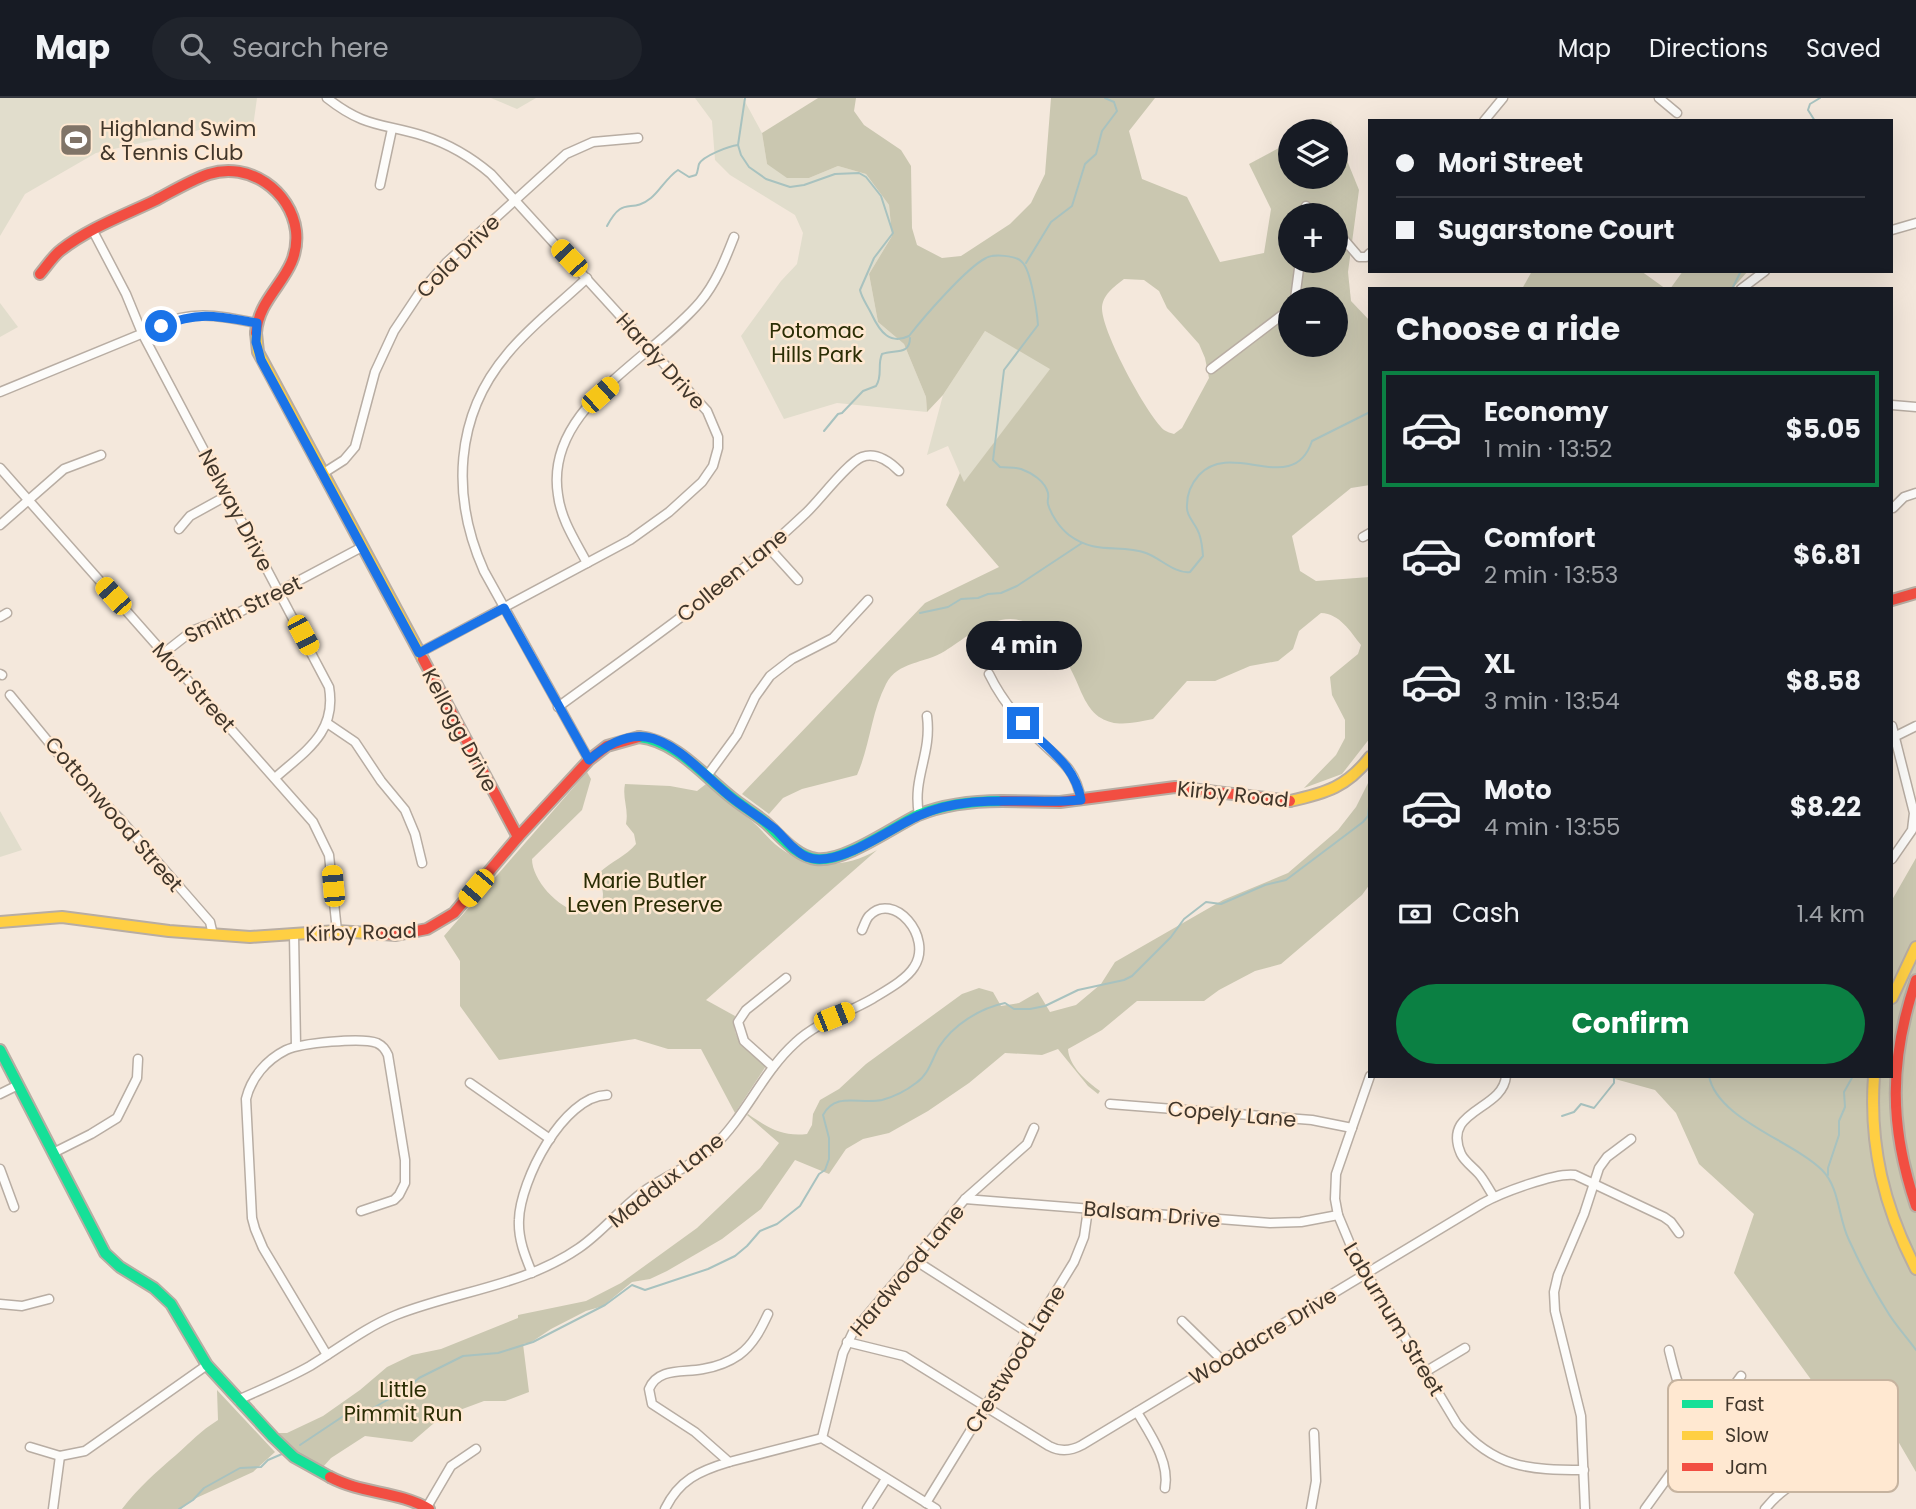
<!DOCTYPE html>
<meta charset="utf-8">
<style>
:root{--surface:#171b24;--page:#20242c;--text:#f1f3f6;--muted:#9ea1a6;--line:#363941;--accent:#0b8043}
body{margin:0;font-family:Poppins,sans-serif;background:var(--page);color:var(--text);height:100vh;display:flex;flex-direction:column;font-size:26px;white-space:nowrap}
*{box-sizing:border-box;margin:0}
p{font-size:23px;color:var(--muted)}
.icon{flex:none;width:38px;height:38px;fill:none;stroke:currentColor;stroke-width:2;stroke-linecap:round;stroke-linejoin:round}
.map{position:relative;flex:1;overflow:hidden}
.side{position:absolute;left:1368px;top:189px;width:525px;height:791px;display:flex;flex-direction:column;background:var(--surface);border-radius:0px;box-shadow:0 7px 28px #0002}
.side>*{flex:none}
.banner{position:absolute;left:1368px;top:21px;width:525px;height:154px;border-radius:0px;box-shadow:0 7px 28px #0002;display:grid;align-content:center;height:154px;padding:0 28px;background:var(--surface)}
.buttons{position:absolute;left:1278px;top:21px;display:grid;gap:14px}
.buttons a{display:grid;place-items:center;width:70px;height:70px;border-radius:50%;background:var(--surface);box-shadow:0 7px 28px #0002;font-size:35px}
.end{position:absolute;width:32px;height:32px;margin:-16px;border:9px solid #1a73e8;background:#fff;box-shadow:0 0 0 4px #fff}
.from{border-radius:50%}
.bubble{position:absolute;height:49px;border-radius:24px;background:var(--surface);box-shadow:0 7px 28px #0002;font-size:23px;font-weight:700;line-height:49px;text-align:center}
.car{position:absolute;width:21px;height:42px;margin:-21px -10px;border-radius:9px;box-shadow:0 0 5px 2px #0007;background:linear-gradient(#f5c518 24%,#345 0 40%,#f5c518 0 76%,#345 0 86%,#f5c518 0)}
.banner b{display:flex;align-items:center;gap:24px;height:66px;font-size:26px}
.banner b+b{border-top:2px solid var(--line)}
.banner i{width:18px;height:18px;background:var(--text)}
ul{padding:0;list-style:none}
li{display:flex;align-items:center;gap:21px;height:116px;margin:0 14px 10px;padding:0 14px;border:4px solid transparent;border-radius:0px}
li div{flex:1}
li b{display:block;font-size:26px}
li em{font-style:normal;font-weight:700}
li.selected{border-color:var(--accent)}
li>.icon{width:63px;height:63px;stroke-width:1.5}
h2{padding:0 28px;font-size:32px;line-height:84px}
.pay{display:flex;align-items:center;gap:18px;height:77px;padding:0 28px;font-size:26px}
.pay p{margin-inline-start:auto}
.action{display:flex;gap:14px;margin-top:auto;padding:14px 28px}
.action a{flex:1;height:80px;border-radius:42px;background:var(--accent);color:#fff;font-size:28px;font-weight:700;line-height:80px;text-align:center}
header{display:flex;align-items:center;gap:42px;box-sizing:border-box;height:98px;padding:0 35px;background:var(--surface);border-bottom:2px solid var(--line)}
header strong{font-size:33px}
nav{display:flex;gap:38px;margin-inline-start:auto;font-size:24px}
.search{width:490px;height:63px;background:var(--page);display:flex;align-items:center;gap:18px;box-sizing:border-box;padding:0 24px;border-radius:38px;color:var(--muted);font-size:26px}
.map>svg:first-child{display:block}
.green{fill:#e1ddcc}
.forest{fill:#cac7b0;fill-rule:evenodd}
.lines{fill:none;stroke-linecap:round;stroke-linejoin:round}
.stream{stroke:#a8c2bf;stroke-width:2}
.street-casing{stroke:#b8ada3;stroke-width:11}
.fast-casing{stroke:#b8ada3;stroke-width:14}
.slow-casing{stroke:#b8ada3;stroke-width:14}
.jam-casing{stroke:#b8ada3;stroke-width:14}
.street{stroke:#fdfcfa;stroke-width:8}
.fast{stroke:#16e098;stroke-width:10}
.slow{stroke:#ffcf43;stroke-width:10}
.jam{stroke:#f24e42;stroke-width:10}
.route{stroke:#1a73e8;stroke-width:9}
.labels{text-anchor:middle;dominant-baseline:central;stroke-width:5;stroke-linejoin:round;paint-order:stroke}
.poi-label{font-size:21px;fill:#41362a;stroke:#ffe8d1;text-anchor:start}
.street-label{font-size:21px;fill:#41362a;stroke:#ffe8d1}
.park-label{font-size:21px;fill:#2a2d04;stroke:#ffe8d1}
.key{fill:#ffe8d1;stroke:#c6b39f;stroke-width:2}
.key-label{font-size:19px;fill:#41362a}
</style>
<header>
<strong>Map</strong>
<div class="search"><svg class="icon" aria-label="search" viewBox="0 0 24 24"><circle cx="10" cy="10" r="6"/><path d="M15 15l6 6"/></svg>Search here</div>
<nav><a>Map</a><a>Directions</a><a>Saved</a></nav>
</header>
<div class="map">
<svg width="1916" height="1411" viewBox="0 0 1916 1411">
<rect width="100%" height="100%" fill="#f4e8dc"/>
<!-- green -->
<g class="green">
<path d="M0,0H257L253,29L226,26L96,55L25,96L0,138Z"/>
<path d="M491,0H536L517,11Z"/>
<path d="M695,0H743L762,35L767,66L809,80L838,68L866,76L889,107L892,138L869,176L878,224L904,246L926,299L927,314L837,305L784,321L741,238L781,183L797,166L803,135L795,117L730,77L715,62L712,23Z"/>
<path d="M0,205L18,229L0,239Z"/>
<path d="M985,233L1051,270L964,385L948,348L927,357L943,297Z"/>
<path d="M0,713L22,752L0,759Z"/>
</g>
<!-- forest -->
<g class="forest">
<path d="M818,0H856L854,13L864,27L901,52L911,68L912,130L917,147L942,160L961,158L1010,126L1031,105L1045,76L1051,0H1155L1129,33L1142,81L1187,99L1220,164L1264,155L1271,111L1249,66L1290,44V79H1335V33H1311L1331,23L1359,92L1348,174L1351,203L1370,223V387L1351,390L1292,438L1300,473L1316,483L1370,479V640L1342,676L1304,690L1336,657L1345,640V622L1332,597L1330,579L1358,556L1361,547C1350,533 1340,516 1321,515L1299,533L1293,551L1278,563L1250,568L1215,583H1187L1153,621C1136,624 1117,630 1101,620C1087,612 1081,593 1075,580C1062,551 1037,515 1001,522C981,526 961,543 945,553C924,566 898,563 886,586C871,615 870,648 857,677L802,691L783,700L769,716L742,696L925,505L999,469L946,407L960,375L964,384L1050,271L985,233L943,297L927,314L926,299L904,246L878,224L869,176L892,138L889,107L866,76L838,68L809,80H787L767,66L762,35ZM1290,117H1335V163H1290ZM1124,181L1144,182L1159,193L1167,210L1199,246L1205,260L1209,280L1182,330L1174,336C1171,335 1167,334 1164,332C1146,315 1103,236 1102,211C1102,197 1114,189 1124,181ZM1290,201H1335V247H1290Z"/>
<path d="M1532,173H1641L1666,191H1522Z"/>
<path d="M1683,173H1748L1732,191H1670Z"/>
<path d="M587,674L591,681L582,712L532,761C532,782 558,810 579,814C587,816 595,812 602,810L603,796L600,774C612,763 626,758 636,746L634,736L626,726C629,711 622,700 625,686L670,688L697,693L706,686C722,699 738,711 753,724C762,732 770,743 780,750C809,772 846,770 877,752L706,902L735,918C730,943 750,954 766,968L735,1015L701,951H668L635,941L499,962L460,908V863L444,838Z"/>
<path d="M1370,681V786L1362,797L1281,866L1255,873L1219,892L1204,903H1137L1102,932L1068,951C1069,968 1086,983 1100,993L1098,996L1088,988L1058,951L1042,957L1005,955L969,985L928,1013L889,1035L863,1041L846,1051L829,1076L795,1062L761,1111L722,1141L667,1173L650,1181L632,1184L603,1208L586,1213L551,1231L530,1245L523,1246L529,1294L505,1303H484L441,1319L412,1344L365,1338L331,1360L323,1369L304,1361L274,1335H287L323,1318L360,1292L387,1269L412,1257L441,1251L518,1220V1217L586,1203L621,1185L697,1130L760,1070L779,1045L747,1017L748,1016C768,1030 783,1039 807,1036L812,1027L813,1016L820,1002L839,991L866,966L962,896L979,890L993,894L1001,908L1019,905L1038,894L1050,914L1076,907L1101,886L1115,864L1223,802L1288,775L1338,732L1356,709Z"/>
<path d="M1916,760V1374L1874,1302L1820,1294L1734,1175L1754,1116L1699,1066L1676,1015L1655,992L1604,978H1892V802Z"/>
<path d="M217,1292L275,1354L253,1374L194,1401L181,1411H122C138,1390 156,1374 176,1357C192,1343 199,1334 218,1322Z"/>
</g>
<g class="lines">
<!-- stream -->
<g class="stream">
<path d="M745,0L738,47L741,57L749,69L766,81L790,89L804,87L835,76L859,75L866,79L881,98L893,135L874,160L860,192C862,201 868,208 872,217C880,234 890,247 909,238C923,220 966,170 986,160C993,156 1016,157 1022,164C1031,172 1037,214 1038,227L1004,272L993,362L1000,369C1007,370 1014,369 1021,371C1032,375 1045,383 1048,395C1049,402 1047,400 1048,406C1051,417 1060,430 1069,437C1097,458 1120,445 1146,455C1160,460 1175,476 1190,474L1203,458C1202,448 1202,440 1197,431C1193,423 1186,417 1187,407C1187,395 1191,386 1199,377C1232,341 1293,400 1312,343L1370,314"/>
<path d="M1815,23L1808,12L1810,6L1820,0"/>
<path d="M607,128C624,96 630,117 651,100C659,94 667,79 678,72L689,79L696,77C698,74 698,69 699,66C703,58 729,48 738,47"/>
<path d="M1026,165L1051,124L1072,108L1085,66L1096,56L1102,33L1117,13L1114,4L1105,0"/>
<path d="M1732,191L1741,173"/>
<path d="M824,333L838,316L842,315L863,293L876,288C883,278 877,267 882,256C893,251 910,258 910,240"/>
<path d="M920,515L948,509L961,501L978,500L988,496L1001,495L1017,488L1082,445"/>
<path d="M1709,978C1717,1021 1793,1043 1822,1072C1840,1090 1838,1120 1849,1142C1860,1166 1873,1191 1887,1213C1895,1227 1907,1239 1916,1252"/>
<path d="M1562,1018L1574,1014L1581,1006L1594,1010L1614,985V978"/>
<path d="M1828,1077V1070L1839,1037V1023L1845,1009L1844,994L1853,978"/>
<path d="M300,1347L354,1311L366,1314L405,1292L419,1280L463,1258L498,1255L533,1244L605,1207L632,1187L645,1192L708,1171L735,1158L747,1148L760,1133L777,1126L800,1108L819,1076L825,1072L829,1061V1040L823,1017C836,993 860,1007 882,1002C893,999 907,992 916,985C929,976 932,961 939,949C953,927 980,910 1005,905L1014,911H1030L1045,908L1078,892L1124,882L1132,878L1171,839L1184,821L1206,804L1221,806L1265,787L1286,782L1363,724L1368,718L1370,699"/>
<path d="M179,1411L193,1402L204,1390L240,1370L261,1369L268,1362L282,1356"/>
</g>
<defs>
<g id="street">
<path d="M327,0C365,30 382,25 424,38C449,46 471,59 491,76L707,313L718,339V350L713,368L702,384L669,414L630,442L419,555"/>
<path d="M1659,0L1677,15"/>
<path d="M1484,23L1503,0"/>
<path d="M380,87L392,31"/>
<path d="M1305,117L1306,108"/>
<path d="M1335,131L1359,159H1366L1370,155"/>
<path d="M1892,132L1916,125"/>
<path d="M93,133L126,196L142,235L329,589C337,635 305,653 275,680"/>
<path d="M587,180C561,205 531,227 508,255C454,318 451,399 484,473L589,662"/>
<path d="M1741,191L1765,173"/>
<path d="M1295,201L1300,163"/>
<path d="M1211,271L1290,211"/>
<path d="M0,294L180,220C206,214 230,220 257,225"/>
<path d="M1892,307L1916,309"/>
<path d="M0,370L313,724L329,757L337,833"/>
<path d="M322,376L344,362L355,349L375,274L394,233L418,197L447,164L566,56L593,44L638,40"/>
<path d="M1893,410L1904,399L1916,395"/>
<path d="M0,427L64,371L101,357"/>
<path d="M179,431L190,418L228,397"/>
<path d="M1363,439L1370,435"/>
<path d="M769,450L798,482"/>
<path d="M587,465C576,444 561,422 558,397C544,310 651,262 700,204C716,185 725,162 734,139"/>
<path d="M0,519L7,515"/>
<path d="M164,555L192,533L236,516L362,449"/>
<path d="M0,576L2,577"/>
<path d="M989,576C1000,599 1016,619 1034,637C1056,660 1075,667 1081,702"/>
<path d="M10,597L74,675L121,722L210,824L213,837"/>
<path d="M558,609C643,547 729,488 806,415C819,403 848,364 862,359C876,354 890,364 899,373"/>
<path d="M327,625L355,644L381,683L405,712L415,736L422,765"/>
<path d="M1892,628L1914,715L1912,732L1892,761"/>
<path d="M1892,640L1916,628"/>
<path d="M707,678L737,637L755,599L770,578L792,561L833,540L868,502"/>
<path d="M919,717C912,679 932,657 927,618"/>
<path d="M294,836L296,948"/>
<path d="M773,969L744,943L738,924L746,912L786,880"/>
<path d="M1370,978L1336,1076L1335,1101L1338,1117L1353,1153L1457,1326C1494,1370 1529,1372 1584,1372"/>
<path d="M470,985L550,1041"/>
<path d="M0,996L18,987"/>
<path d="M1110,1006L1312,1022L1352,1030"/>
<path d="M53,1055L91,1036L117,1020L137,980L138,961"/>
<path d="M0,1071L14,1109"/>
<path d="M1494,1099C1489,1092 1485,1083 1479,1076C1473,1069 1465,1064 1461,1056C1441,1011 1503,1013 1506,978"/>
<path d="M965,1101L1270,1125L1301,1124L1338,1117"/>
<path d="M913,1161L1030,1236"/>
<path d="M532,1175C525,1158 518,1141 519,1122C520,1083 563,998 607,997"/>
<path d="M0,1206L22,1208L49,1201"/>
<path d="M768,1216C761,1231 753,1247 739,1257C729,1264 715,1269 703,1271C684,1275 658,1269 649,1291L652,1306L695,1334L729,1364L822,1340L936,1411"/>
<path d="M1182,1223L1222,1262"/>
<path d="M847,1244L904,1258L1049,1348C1060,1354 1071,1353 1082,1347L1483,1105C1501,1095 1556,1074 1575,1077L1664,1119L1671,1124L1679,1135"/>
<path d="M1669,1252C1676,1281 1681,1307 1707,1325"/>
<path d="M327,1257L263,1150L255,1131L252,1120L246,1001C251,980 266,962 286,952C301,945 362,939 377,945C383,948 385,951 388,957L405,1062V1085L399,1097L394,1102L361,1113"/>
<path d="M1425,1274L1465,1250"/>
<path d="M238,1302C262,1291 287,1281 310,1268C338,1251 366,1229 396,1217C457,1193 524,1188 579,1150C604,1133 622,1108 647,1091C669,1076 694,1067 713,1049C746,1018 762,975 795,945C817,924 846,916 872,901C885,893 906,882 914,869C934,839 893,792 869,818C866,821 864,828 862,832"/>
<path d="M1137,1314C1150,1336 1170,1364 1165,1390"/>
<path d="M822,1340L843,1255L853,1234L965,1101L1027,1046L1034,1030"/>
<path d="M30,1349L60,1358L85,1353L207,1267"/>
<path d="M926,1405L1074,1164L1084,1139L1088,1111"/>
<path d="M427,1409L451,1368L476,1351"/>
<path d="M53,1411L60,1358"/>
<path d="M665,1411C679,1382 699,1373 729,1364"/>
<path d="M867,1411L886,1381"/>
<path d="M1311,1411L1316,1383L1314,1335"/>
<path d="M1585,1411L1581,1318L1555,1213L1554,1194L1558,1177L1584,1116L1599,1070L1607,1059L1631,1041"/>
<path d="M1645,1411L1741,1278"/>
<path d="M1765,1411C1785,1386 1810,1376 1840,1367"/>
</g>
<g id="fast">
<path d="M639,639C676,643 702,676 731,699C742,708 754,715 765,724C780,737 795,758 816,761C843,765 893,729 918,717C945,706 973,703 1002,703"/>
<path d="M0,952L105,1155L120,1169L154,1190L171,1206L207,1267L273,1339L294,1359L330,1379"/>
</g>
<g id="slow">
<path d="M256,235L258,254L423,561"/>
<path d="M1290,703C1326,695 1347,689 1370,659"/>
<path d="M0,824L62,819L169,833L250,839L337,833L383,836"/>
<path d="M1892,900L1916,849"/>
<path d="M1874,978C1869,1048 1884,1109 1916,1171"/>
</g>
<g id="jam">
<path d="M40,176C47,168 53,158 61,152C89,130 125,117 156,102C173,93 191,82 209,76C249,63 291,93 296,133C301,178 259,194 256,235"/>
<path d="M1892,502L1916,495"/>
<path d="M423,561L518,739"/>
<path d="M1002,703L1060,704L1175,689L1290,703"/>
<path d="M383,836L396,837L427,831L454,815L518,739L589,662L607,648L639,639"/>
<path d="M1916,882C1889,962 1889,1028 1916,1108"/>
<path d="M330,1379C362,1396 398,1393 429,1411"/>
</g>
</defs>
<!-- street casing -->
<use href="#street" class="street-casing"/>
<!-- fast casing -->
<use href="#fast" class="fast-casing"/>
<!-- slow casing -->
<use href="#slow" class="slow-casing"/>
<!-- jam casing -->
<use href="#jam" class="jam-casing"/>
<!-- street -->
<use href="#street" class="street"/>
<!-- fast -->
<use href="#fast" class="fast"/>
<!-- slow -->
<use href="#slow" class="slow"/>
<!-- jam -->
<use href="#jam" class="jam"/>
</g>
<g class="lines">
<!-- route -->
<path class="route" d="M161,228C200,213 217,218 257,225L256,244L261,262L419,555L504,510L589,662C604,649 625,636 646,639C676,643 709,682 732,700C746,711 761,720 775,731C785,740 794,754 807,759C838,771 890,730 918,718C970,694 1027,707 1081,702C1075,666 1046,650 1023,625"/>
</g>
<!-- icons -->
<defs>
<symbol id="stadium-square" viewBox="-11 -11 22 22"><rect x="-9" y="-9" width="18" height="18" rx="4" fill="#807468" stroke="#ffe8d1"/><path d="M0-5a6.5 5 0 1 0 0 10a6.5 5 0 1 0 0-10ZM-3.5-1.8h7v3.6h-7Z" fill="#fff"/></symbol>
</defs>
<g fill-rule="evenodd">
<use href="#stadium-square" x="57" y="23" width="38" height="38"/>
</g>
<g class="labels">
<!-- poi labels -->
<g class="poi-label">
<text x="100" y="30">Highland Swim<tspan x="100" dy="24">&amp; Tennis Club</tspan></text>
</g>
<!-- street labels -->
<g class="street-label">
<text transform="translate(458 158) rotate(-45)">Cola Drive</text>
<text transform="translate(661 263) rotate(48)">Hardy Drive</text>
<text transform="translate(236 412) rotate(62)">Nelway Drive</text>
<text transform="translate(732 477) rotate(-39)">Colleen Lane</text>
<text transform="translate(243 511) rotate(-26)">Smith Street</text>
<text transform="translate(194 589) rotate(48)">Mori Street</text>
<text transform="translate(460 632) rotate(62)">Kellogg Drive</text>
<text transform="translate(1233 696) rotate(6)">Kirby Road</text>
<text transform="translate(114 716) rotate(49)">Cottonwood Street</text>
<text transform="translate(361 834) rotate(-2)">Kirby Road</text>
<text transform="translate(1232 1016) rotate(5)">Copely Lane</text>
<text transform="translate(666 1082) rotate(-38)">Maddux Lane</text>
<text transform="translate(1152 1116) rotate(5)">Balsam Drive</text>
<text transform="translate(907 1172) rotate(-50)">Hardwood Lane</text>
<text transform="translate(1394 1221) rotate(59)">Laburnum Street</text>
<text transform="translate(1263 1238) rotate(-31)">Woodacre Drive</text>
<text transform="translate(1015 1261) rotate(-58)">Crestwood Lane</text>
</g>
<!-- park labels -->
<g class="park-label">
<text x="817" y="232">Potomac<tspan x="817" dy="24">Hills Park</tspan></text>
<text x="645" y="782">Marie Butler<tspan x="645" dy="24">Leven Preserve</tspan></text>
<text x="403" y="1291">Little<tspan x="403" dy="24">Pimmit Run</tspan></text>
</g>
</g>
<!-- legend -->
<rect x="1668" y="1282" width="230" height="112" rx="10" class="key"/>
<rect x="1682" y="1302" width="31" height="8" fill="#16e098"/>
<rect x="1682" y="1333" width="31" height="9" fill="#ffcf43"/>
<rect x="1682" y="1365" width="31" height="8" fill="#f24e42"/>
<g class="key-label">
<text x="1725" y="1313">Fast</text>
<text x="1725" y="1344">Slow</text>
<text x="1725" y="1376">Jam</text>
</g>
</svg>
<div class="buttons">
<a><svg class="icon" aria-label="layers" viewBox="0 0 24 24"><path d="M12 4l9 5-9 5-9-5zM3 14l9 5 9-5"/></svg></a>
<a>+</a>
<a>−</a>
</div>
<i class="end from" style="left:161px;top:228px"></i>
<i class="end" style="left:1023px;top:625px"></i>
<div class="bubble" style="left:966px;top:523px;width:116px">4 min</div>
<i class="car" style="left:569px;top:160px;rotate:317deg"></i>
<i class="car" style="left:600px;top:297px;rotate:48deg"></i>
<i class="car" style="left:113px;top:498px;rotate:318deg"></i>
<i class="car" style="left:303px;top:537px;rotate:152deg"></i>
<i class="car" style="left:333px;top:788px;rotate:355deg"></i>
<i class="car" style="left:476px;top:790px;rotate:220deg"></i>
<i class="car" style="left:834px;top:919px;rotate:68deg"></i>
<div class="banner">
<b><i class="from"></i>Mori Street</b>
<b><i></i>Sugarstone Court</b>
</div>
<section class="side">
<h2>Choose a ride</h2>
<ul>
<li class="selected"><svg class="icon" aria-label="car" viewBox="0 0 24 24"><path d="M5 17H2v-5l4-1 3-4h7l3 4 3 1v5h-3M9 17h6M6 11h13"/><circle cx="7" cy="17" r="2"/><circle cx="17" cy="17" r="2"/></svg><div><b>Economy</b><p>1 min · 13:52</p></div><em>$5.05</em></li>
<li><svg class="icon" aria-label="car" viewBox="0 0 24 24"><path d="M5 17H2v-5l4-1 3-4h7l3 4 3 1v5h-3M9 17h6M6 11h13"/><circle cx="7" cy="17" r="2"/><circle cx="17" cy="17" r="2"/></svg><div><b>Comfort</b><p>2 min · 13:53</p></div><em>$6.81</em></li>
<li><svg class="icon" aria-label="car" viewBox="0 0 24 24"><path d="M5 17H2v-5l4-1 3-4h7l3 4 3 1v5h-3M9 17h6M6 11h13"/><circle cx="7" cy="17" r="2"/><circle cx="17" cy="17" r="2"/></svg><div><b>XL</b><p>3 min · 13:54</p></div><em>$8.58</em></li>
<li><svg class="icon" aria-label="car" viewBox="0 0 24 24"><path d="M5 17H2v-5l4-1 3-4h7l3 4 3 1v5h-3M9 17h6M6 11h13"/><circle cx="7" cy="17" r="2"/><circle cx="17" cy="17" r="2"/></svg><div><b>Moto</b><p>4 min · 13:55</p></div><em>$8.22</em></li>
</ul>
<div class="pay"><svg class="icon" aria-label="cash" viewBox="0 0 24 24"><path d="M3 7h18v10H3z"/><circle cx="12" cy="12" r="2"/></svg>Cash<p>1.4 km</p></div>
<div class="action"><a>Confirm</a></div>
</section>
</div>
